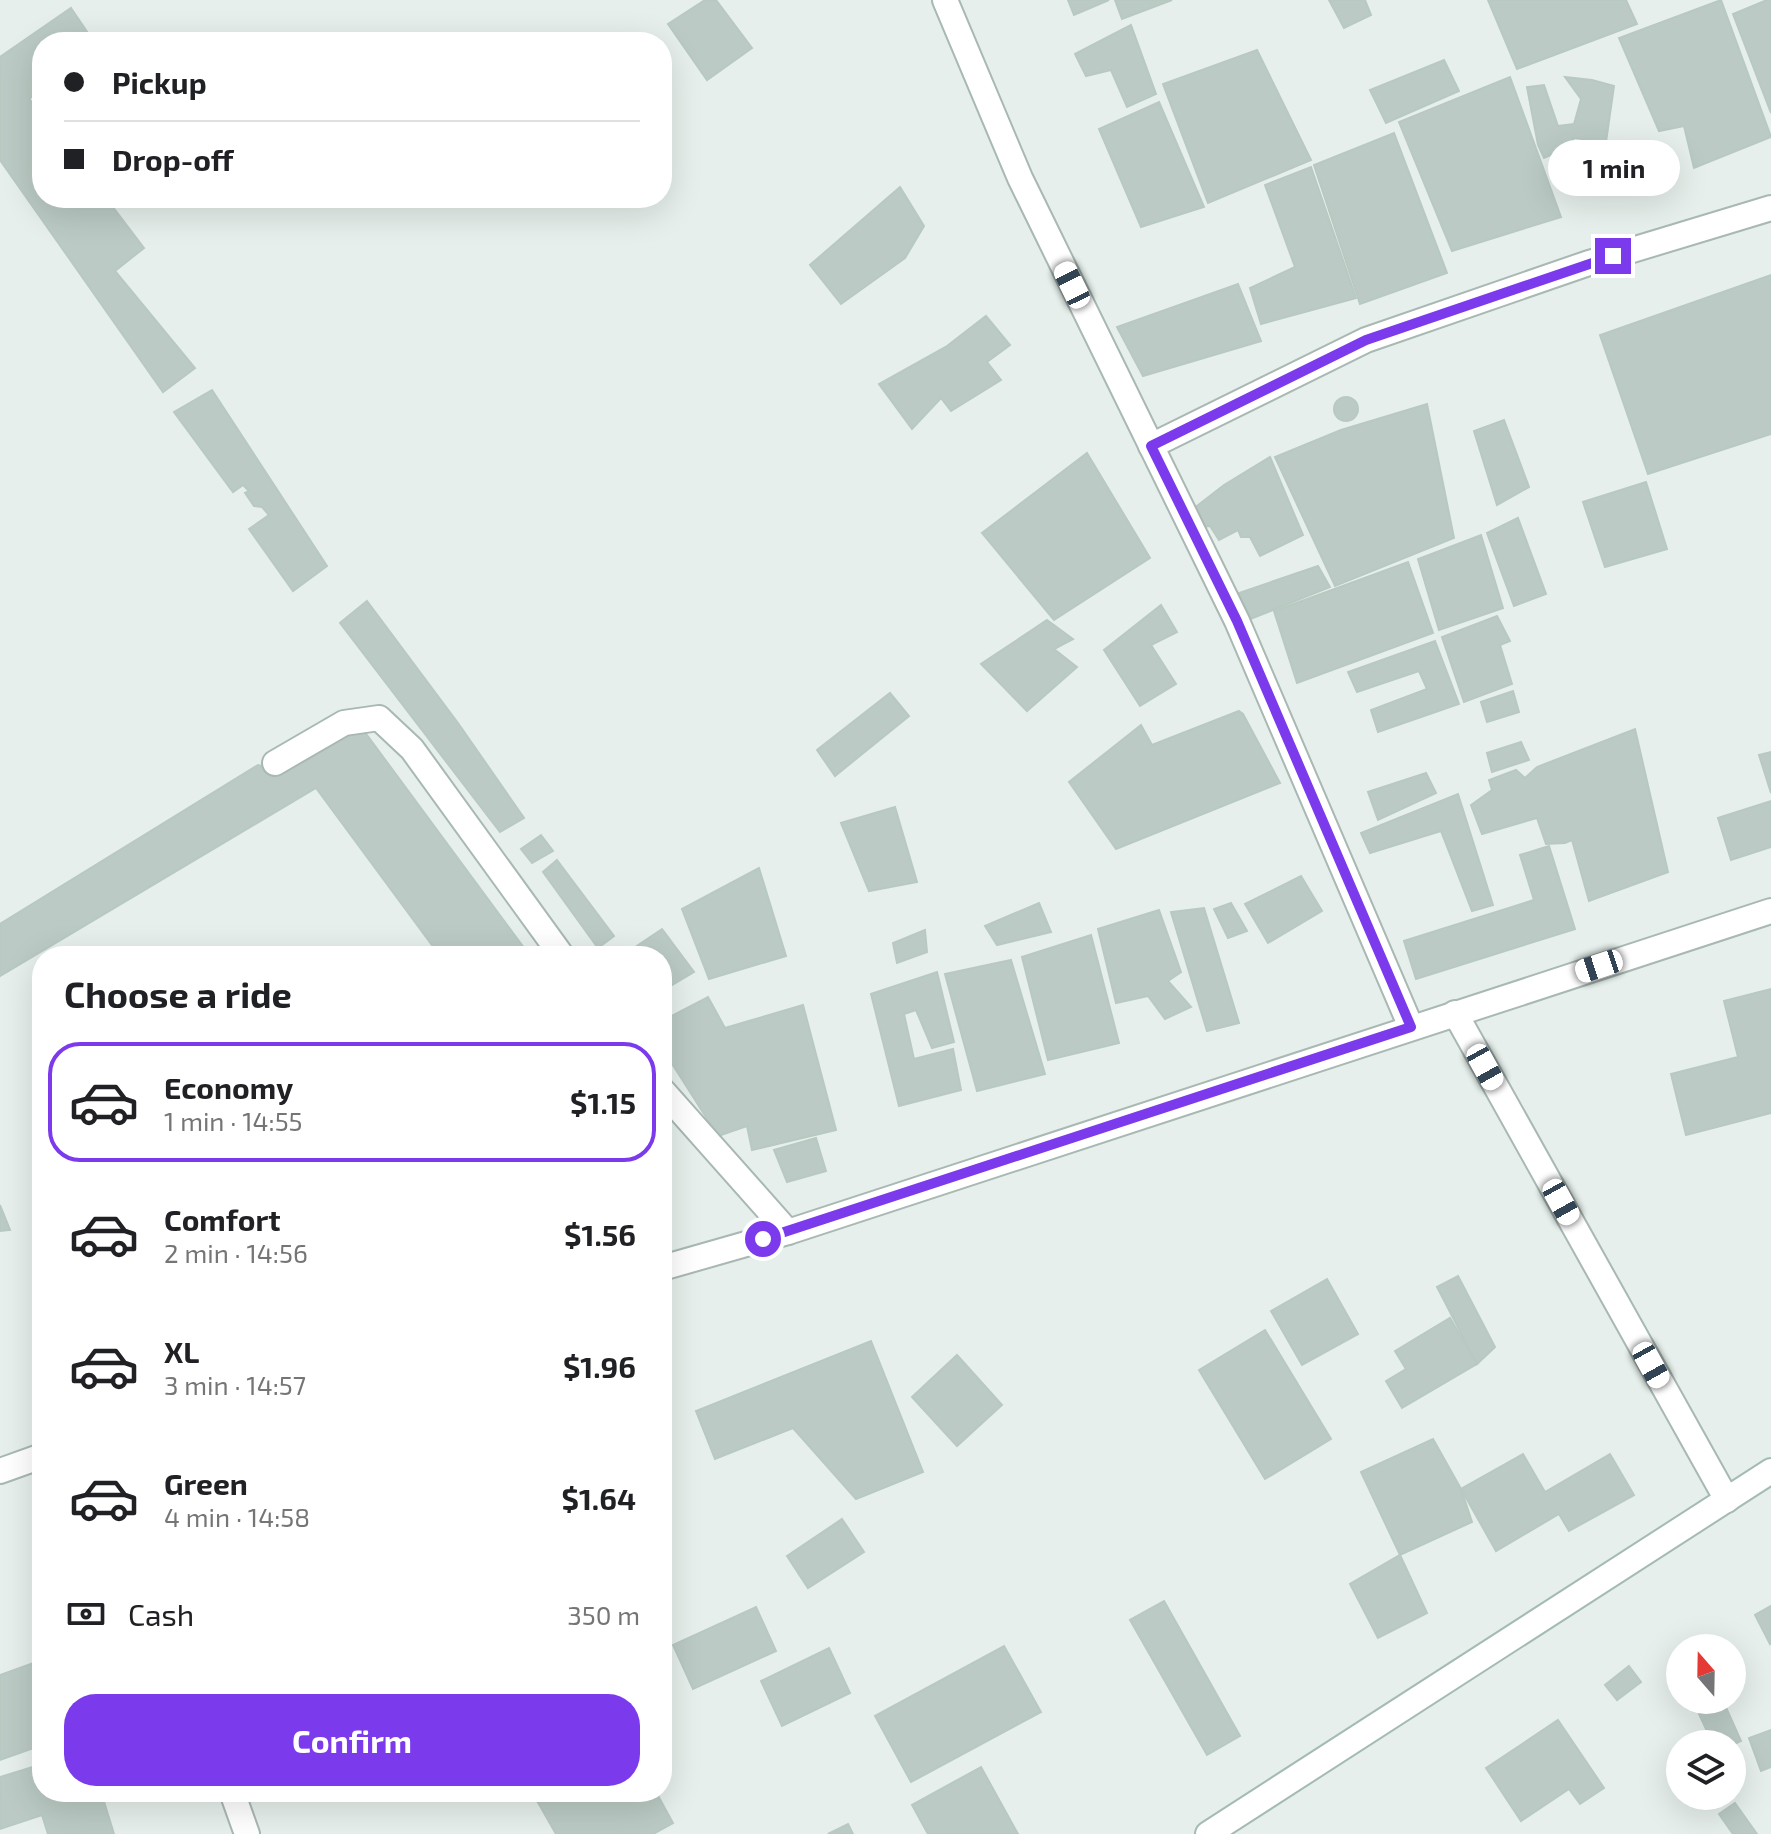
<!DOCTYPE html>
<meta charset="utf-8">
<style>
:root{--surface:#fff;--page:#f2f2f2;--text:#202124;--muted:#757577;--line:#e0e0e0;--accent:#7c3aed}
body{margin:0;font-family:"Exo 2",sans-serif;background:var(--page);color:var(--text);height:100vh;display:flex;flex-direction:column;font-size:30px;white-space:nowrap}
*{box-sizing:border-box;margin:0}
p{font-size:26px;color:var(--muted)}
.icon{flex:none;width:44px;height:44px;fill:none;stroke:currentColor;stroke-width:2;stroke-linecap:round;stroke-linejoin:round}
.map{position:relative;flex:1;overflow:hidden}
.details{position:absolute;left:32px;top:946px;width:640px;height:856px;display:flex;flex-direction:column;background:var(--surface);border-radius:32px;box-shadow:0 8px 32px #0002}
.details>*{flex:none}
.guide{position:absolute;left:32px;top:32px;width:640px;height:176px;border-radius:32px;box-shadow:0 8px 32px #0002;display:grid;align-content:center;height:176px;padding:0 32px;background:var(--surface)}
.needle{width:52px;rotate:340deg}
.controls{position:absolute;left:1666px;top:1634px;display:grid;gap:16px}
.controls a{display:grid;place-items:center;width:80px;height:80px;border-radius:50%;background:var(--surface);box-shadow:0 8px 32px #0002;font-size:40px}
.end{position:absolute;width:36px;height:36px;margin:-18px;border:10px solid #7c3aed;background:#fff;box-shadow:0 0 0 4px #fff}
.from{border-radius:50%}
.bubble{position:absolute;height:56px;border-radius:28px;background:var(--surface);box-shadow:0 8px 32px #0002;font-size:26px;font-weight:700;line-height:56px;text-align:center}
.car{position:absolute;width:24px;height:48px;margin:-24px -12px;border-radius:10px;box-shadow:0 0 6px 2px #0007;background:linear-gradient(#fff 24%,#345 0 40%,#fff 0 76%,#345 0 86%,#fff 0)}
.guide b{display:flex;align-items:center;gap:28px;height:76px;font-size:30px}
.guide b+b{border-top:2px solid var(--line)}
.guide i{width:20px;height:20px;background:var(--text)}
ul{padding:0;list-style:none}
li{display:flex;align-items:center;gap:24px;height:120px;margin:0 16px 12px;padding:0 16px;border:4px solid transparent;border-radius:32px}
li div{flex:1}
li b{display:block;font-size:30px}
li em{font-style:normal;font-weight:700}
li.active{border-color:var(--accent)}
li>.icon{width:72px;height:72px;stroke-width:1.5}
h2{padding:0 32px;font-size:36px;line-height:96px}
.pay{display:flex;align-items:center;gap:20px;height:88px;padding:0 32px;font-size:30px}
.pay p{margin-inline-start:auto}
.cta{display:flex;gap:16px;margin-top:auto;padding:16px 32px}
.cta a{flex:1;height:92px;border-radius:32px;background:var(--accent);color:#fff;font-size:32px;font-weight:700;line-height:92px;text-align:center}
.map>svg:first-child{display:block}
.building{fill:#bbcac4;stroke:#b8c9c2;stroke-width:2}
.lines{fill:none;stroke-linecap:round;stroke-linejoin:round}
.street-casing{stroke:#a8b8b2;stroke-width:28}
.secondary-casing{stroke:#a4bbb3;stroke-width:28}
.street{stroke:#fff;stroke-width:24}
.secondary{stroke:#fff;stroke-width:24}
.route{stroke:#7c3aed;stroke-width:10}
</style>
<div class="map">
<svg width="1771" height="1834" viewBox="0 0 1771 1834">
<rect width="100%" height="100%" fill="#e6efeb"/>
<!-- building -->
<g class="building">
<path d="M705,0H716L752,48L707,80L668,24Z"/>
<path d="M1068,0H1109L1074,15Z"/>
<path d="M1115,0H1172L1122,19Z"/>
<path d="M1329,0H1365L1371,15L1344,28Z"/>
<path d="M1488,0H1626L1637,24L1517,69Z"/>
<path d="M1721,0L1771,137L1694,168L1684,126L1659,131L1619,38Z"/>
<path d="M1767,0H1771V113L1733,14Z"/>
<path d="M71,8L94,42H42V88L29,99L42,115V198H106L144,248L115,271L195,368L163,392L0,160V57Z"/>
<path d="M1131,25L1156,94L1127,107L1111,70L1086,76L1075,54Z"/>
<path d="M1257,50L1311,160L1208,203L1163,84Z"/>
<path d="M1444,60L1459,91L1386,123L1370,90Z"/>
<path d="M1510,77L1561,217L1452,251L1399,122Z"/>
<path d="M1565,77L1592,80L1614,86L1606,142L1574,138L1567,148L1544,158L1538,145L1527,87L1544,85L1558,126L1574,124L1581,99Z"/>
<path d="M1159,102L1204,207L1141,227L1099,129Z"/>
<path d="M1394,133L1447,273L1360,304L1314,165Z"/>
<path d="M1311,167L1356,298L1261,324L1250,288L1295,267L1265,185Z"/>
<path d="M900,187L924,226L905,258L841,304L810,265Z"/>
<path d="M1771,275V434L1648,474L1600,335Z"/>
<path d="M1238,284L1261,341L1143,376L1117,327Z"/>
<path d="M986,316L1010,345L987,362L1001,380L951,411L941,398L912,429L879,384L947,346Z"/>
<path d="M212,390L327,566L293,591L249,529L269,515L262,507L254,506L245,493L249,491L243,485L233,492L174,412Z"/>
<circle cx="1346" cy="409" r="12"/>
<path d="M1427,404L1454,538L1335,586L1275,457L1341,430Z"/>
<path d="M1504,420L1529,487L1497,505L1474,431Z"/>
<path d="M1087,453L1150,558L1054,620L982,533Z"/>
<path d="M1270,457L1303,535L1260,556L1250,537H1241L1238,530L1219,540L1210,526L1202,527L1193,509L1224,485Z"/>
<path d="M1646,482L1667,549L1605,567L1583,502Z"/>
<path d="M1518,518L1546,594L1514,606L1487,533Z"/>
<path d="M1481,535L1503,608L1439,630L1418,559Z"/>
<path d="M1408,562L1433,633L1297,683L1274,611Z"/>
<path d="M1318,566L1330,587L1248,620L1236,594Z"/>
<path d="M367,601L458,723L524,818L500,832L340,623Z"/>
<path d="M1161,605L1177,632L1151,645L1176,684L1140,706L1104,650Z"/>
<path d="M1497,616L1510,641L1500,645L1512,684L1464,702L1442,637Z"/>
<path d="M1047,620L1073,639L1054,649L1077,667L1027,711L981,664Z"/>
<path d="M1435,641L1459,704L1378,732L1371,710L1427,689L1419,671L1357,692L1348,672Z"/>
<path d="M1513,691L1519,712L1487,722L1481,702Z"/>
<path d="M890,693L909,716L835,776L817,750Z"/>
<path d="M1239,711L1243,714L1280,783L1116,849L1069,782L1141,725L1152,745Z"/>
<path d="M1635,729L1668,872L1589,901L1572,840L1565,843L1546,844L1537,818L1482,834L1471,805L1492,790L1489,780L1516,770L1525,778L1537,767Z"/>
<path d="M341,731H364L530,956H440L316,788L0,976V924L258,765L278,770Z"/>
<path d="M1521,742L1529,760L1492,772L1487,753Z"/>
<path d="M1771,752V793L1759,755Z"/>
<path d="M1426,773L1436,793L1378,820L1368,792Z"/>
<path d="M1458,794L1493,905L1472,911L1441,831L1370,853L1361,833Z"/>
<path d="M1771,801V847L1731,860L1718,818Z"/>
<path d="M895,807L917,882L869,891L841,823Z"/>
<path d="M541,835L553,851L532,863L521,849Z"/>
<path d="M1549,846L1575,929L1416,979L1404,941L1534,900L1520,855Z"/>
<path d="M557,860L614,936L598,948L543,872Z"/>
<path d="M759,868L786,956L709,979L682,909Z"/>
<path d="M1301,876L1322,911L1268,943L1245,904Z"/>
<path d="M1039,903L1051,932L997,945L985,926Z"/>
<path d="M1231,903L1247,931L1228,938L1214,909Z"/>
<path d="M1204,908L1239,1023L1207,1031L1171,912Z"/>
<path d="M1159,910L1181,972L1168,981L1191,1007L1165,1019L1148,996L1116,1003L1098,929Z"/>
<path d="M662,929L694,972L662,991V956H622Z"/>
<path d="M925,930L927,952L897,963L893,943Z"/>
<path d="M1091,935L1119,1043L1048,1060L1022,957Z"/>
<path d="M1011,960L1045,1074L977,1091L945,974Z"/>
<path d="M937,972L954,1042L932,1048L916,1010L904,1014L914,1059L953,1049L961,1090L899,1106L871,994Z"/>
<path d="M1771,989V1113L1686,1135L1671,1074L1738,1057L1724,1001Z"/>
<path d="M708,997L725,1028L803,1005L836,1130L752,1150L747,1126L718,1136L662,1048V1021Z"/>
<path d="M816,1138L826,1171L787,1182L774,1150Z"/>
<path d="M0,1205L10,1230L0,1231Z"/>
<path d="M1458,1276L1495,1347L1477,1364L1437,1287Z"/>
<path d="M1327,1279L1358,1334L1302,1365L1271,1311Z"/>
<path d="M1450,1318L1477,1364L1402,1408L1386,1381L1406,1369L1395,1351Z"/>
<path d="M1265,1330L1331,1439L1265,1479L1199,1370Z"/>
<path d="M871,1341L923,1472L856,1499L793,1428L715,1459L696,1411Z"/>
<path d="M957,1355L1002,1405L957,1446L912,1397Z"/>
<path d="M1433,1439L1461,1489L1472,1522L1400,1555L1361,1472Z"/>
<path d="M1523,1454L1545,1492L1610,1454L1634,1495L1569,1531L1559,1514L1496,1551L1461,1489Z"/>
<path d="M842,1519L864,1552L808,1588L787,1556Z"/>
<path d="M1400,1555L1427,1613L1378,1638L1350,1584Z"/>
<path d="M1164,1601L1240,1736L1207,1755L1130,1620Z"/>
<path d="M1771,1606V1643L1770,1644L1755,1615Z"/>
<path d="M756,1607L776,1651L693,1689L673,1645Z"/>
<path d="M1004,1646L1041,1712L911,1782L875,1716Z"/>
<path d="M829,1648L850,1693L782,1726L761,1681Z"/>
<path d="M42,1660V1745L0,1760V1675Z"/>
<path d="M1629,1666L1641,1682L1617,1700L1605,1685Z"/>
<path d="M1724,1703L1741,1741L1732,1745L1713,1744L1699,1714Z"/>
<path d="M1558,1720L1604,1788L1580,1804L1569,1789L1521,1821L1486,1768Z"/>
<path d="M1771,1730V1767L1761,1771L1749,1738Z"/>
<path d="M42,1764V1792H101L114,1834H48L42,1815L0,1829V1777Z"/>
<path d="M981,1767L1018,1834H928L912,1805Z"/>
<path d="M532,1792H656L673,1823L653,1834H556Z"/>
<path d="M1735,1803L1757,1834H1733L1719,1814Z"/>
<path d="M848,1824L853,1834H828Z"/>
</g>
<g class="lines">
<defs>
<g id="street">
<path d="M945,0L1020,178L1237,621L1411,1027"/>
<path d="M1151,446L1366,340L1586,264L1771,208"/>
<path d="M275,763L344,723L379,718L412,749L562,956"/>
<path d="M1455,1013L1727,1500"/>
<path d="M662,1090L788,1232"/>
<path d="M662,1268L788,1232L1771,911"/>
<path d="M0,1471L42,1456"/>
<path d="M232,1792L247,1834"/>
</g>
<path id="secondary" d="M1208,1834L1771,1471"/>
</defs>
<!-- street casing -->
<use href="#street" class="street-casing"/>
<!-- secondary casing -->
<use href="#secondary" class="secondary-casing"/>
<!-- street -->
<use href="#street" class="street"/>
<!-- secondary -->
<use href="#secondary" class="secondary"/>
</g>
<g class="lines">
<!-- route -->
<path class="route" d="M763,1239L1411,1027L1237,621L1151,446L1366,340L1613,256"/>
</g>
</svg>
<div class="controls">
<a><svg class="needle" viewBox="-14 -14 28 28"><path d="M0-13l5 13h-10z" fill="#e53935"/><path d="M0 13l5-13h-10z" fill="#757577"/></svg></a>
<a><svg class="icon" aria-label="layers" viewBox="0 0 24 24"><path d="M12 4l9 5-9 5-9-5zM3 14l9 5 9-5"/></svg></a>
</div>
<i class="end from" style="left:763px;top:1239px"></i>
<i class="end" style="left:1613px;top:256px"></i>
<div class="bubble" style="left:1548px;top:140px;width:132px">1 min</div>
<i class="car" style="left:1072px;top:285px;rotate:334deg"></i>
<i class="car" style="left:1599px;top:966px;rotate:252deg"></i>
<i class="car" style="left:1485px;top:1067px;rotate:151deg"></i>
<i class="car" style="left:1561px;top:1202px;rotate:151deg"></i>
<i class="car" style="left:1651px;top:1365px;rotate:151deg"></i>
<div class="guide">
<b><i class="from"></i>Pickup</b>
<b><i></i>Drop-off</b>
</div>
<section class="details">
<h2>Choose a ride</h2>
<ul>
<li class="active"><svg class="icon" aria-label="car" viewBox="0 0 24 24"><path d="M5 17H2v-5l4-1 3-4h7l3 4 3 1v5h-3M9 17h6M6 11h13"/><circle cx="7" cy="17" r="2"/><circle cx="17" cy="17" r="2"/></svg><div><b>Economy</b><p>1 min · 14:55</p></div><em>$1.15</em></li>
<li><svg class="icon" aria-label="car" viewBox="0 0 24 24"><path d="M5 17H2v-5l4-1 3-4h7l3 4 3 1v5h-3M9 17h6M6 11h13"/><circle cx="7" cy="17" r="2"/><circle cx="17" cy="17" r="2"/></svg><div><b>Comfort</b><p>2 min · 14:56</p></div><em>$1.56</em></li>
<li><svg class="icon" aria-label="car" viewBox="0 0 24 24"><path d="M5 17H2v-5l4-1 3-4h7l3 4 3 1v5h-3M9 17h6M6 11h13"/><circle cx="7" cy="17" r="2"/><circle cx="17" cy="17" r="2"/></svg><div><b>XL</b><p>3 min · 14:57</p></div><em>$1.96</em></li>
<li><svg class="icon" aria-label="car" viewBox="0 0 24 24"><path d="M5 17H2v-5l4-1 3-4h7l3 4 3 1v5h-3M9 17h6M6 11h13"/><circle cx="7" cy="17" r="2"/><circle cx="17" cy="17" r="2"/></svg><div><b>Green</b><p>4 min · 14:58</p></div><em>$1.64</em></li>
</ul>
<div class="pay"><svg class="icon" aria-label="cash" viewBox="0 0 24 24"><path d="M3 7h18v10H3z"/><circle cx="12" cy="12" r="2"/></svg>Cash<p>350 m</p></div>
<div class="cta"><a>Confirm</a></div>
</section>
</div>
